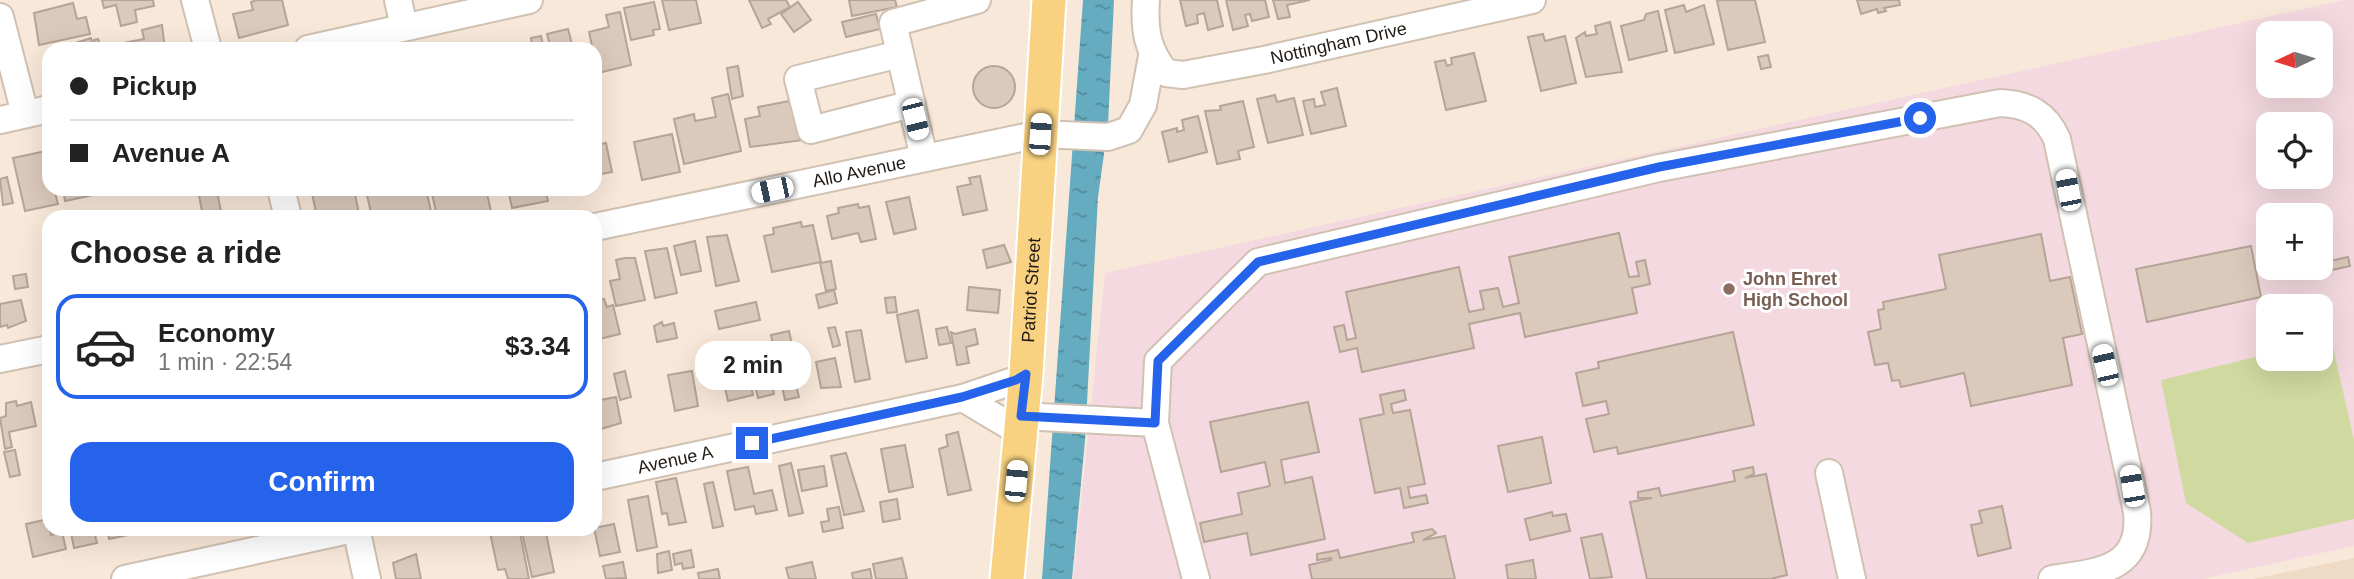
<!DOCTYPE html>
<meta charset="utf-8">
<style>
:root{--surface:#fff;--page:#f2f2f2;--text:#222;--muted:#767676;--line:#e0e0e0;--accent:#2563eb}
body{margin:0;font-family:Helvetica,sans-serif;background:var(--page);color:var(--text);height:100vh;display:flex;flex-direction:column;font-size:26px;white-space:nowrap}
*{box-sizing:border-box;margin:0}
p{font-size:23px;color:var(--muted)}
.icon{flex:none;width:38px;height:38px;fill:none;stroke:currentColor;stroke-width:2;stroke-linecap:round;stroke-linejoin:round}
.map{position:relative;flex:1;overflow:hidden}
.side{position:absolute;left:42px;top:210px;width:560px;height:326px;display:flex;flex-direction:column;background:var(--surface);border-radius:21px;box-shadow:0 7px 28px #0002}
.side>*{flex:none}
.top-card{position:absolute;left:42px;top:42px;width:560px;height:154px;border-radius:21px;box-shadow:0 7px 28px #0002;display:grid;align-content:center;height:154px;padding:0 28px;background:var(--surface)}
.needle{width:46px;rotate:266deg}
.tools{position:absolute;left:2256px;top:21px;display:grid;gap:14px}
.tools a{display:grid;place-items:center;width:77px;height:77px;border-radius:14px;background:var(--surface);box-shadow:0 7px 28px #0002;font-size:35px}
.end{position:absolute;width:32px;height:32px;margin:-16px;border:9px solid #2563eb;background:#fff;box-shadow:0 0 0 4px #fff}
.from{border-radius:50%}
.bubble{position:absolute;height:49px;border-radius:21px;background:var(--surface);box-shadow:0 7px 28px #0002;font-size:23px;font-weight:700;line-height:49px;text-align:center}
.car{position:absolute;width:21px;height:42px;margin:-21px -10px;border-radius:9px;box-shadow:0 0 5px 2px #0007;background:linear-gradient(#fff 24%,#345 0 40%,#fff 0 76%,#345 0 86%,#fff 0)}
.top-card b{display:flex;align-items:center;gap:24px;height:66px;font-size:26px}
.top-card b+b{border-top:2px solid var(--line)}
.top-card i{width:18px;height:18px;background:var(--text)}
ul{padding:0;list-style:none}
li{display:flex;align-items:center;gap:21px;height:105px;margin:0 14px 10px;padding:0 14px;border:4px solid var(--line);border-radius:21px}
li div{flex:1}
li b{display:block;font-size:26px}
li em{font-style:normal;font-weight:700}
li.on{border-color:var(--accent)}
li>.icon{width:63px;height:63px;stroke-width:1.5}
h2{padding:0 28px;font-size:32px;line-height:84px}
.primary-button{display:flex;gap:14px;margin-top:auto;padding:14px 28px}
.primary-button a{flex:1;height:80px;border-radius:21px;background:var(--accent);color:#fff;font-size:28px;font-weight:700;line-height:80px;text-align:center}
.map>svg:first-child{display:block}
.built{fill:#efdac5}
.education{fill:#f4dae0;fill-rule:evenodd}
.green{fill:#d0d99f}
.water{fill:url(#water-ripples)}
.building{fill:#dbc9bc;stroke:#b5a497;stroke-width:2}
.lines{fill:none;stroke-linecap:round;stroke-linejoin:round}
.minor-casing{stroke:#d0c1b2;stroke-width:30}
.major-casing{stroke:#fff;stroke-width:37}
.minor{stroke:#fff;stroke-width:26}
.major{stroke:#f8d281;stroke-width:33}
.route{stroke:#2563eb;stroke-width:9}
.education-dot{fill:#8d6e63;stroke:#fff;stroke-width:2.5}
.labels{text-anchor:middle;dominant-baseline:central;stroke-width:6;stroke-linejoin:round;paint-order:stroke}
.street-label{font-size:18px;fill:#201a15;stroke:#fff}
.education-label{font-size:18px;font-weight:bold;fill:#785e54;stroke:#fff;text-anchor:start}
</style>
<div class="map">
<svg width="2354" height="579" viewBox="0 0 2354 579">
<defs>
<pattern id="water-ripples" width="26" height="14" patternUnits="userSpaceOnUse" patternTransform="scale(1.75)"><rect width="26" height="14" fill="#65acc0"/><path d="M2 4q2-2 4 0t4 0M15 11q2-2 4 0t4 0" fill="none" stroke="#538b9b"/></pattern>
</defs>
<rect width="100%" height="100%" fill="#f8e8d9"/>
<!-- built -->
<path class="built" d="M2354,558V579H2253Z"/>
<!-- education -->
<path class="education" d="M2344,0H2354V546L2203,579H1073L1105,273ZM2268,33H2320V86H2268ZM2268,124H2320V177H2268ZM2268,215H2320V268H2268ZM2268,306H2320V359H2268Z"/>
<!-- green -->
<path class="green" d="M2325,340L2333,347L2354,440V519L2248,543L2186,503L2161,380L2268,354V359H2320L2321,341Z"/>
<!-- water -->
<path class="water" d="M1083,0H1114L1108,125L1098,197L1085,440L1072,579H1042Z"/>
<!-- building -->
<g class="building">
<path d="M102,0H153L154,6L135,10L137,22L121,26L116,5L104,8Z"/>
<path d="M257,0H282L288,25L239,38L233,14L253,10L251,2Z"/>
<path d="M662,0H696L701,23L669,30Z"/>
<path d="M749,0H786L790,7L768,19L771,24L762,28Z"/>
<path d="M849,0H895L897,7L852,16Z"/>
<path d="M1180,0H1217L1223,26L1208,30L1204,13L1197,15L1198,23L1186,26Z"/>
<path d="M1226,0H1265L1269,17L1252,21L1250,14L1245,15L1248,26L1233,30Z"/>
<path d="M1273,0H1310L1287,5L1290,17L1278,19Z"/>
<path d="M1721,0H1755L1765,42L1728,50L1717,1Z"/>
<path d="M1857,0H1899L1900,5L1884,8L1886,11L1878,13L1877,9L1861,14Z"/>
<path d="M654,2L660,29L653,30L654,35L631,40L624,8Z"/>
<path d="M798,2L811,20L794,32L781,14Z"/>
<path d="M73,3L77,19L86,17L90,34L39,45L34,13Z"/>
<path d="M1684,5L1686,12L1704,5L1714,44L1675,53L1665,10Z"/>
<path d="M1658,11L1667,51L1629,60L1621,26L1644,20L1646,14Z"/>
<path d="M620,12L631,65L598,73L589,32L609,27L606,15Z"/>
<path d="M876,14L880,29L846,37L842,22Z"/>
<path d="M1610,22L1622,72L1586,77L1576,38L1585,32L1586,36L1597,34L1595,26Z"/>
<path d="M162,25L165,49H124L123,43L144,39L142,30Z"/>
<path d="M568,29L573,48L584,46V49H551L547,34Z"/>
<path d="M1543,34L1545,41L1565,36L1576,83L1541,91L1528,37Z"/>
<path d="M541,36L544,49H526L532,45L531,38Z"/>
<path d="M91,38L93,47H96L94,40L98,39L102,49H56Z"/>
<path d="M1474,53L1486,101L1446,110L1435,62L1445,60L1447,66L1452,64L1451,58Z"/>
<path d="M1768,55L1771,67L1761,69L1758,57Z"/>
<circle cx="994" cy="87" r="21"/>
<path d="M738,66L743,96L732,99L727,68Z"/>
<path d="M1337,88L1346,126L1311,134L1303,101L1314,99L1315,107L1325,105L1321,92Z"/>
<path d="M728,94L741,151L684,164L674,119L694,114L695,121L716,117L712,98Z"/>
<path d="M1275,95L1277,102L1294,98L1303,135L1268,143L1257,99Z"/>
<path d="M795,100L803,140L750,147L745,119L760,116L758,107Z"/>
<path d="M1243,101L1254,147L1238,151L1240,159L1217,164L1205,111L1221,110L1220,106Z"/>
<path d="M1198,116L1207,152L1169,162L1162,132L1177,128V132L1184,130L1182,120Z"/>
<path d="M672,134L680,172L642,180L634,142Z"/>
<path d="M606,143L612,172L596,175L595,145Z"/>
<path d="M46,151L49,189H54L58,204L25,211L13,158Z"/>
<path d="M980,176L987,210L963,215L957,187L971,184L969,178Z"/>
<path d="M7,177L13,203L3,205L0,179Z"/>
<path d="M63,189H97L98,194L65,201Z"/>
<path d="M311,189H354L359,214L317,217Z"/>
<path d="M376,189H399L400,192L426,189L431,211L421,214V217H372L366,191Z"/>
<path d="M431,189H452L453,192L486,189L492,216L437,217Z"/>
<path d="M508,189H545L548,201L512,208Z"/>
<path d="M217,191L222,217H203L199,195Z"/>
<path d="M909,197L916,229L894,234L886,202Z"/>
<path d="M858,204L859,208L869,206L876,239L861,242L858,233L832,239L827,216L839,213L838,208Z"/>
<path d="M801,222L802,227L813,225L821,262L772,272L764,236L774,234L773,228Z"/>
<path d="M1619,233L1629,277L1639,276L1636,262L1645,260L1650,284L1632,288L1637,313L1525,337L1520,313L1469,324L1474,348L1362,372L1357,348L1340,352L1334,327L1344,325L1347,340L1356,338L1346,292L1459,267L1469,312L1484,309L1480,291L1498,288L1503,307L1519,303L1509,257Z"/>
<path d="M2041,234L2050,281L2070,277L2082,334L2063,338L2072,385L1971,406L1964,373L1901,387L1899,380L1892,381L1888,363L1875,365L1868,332L1881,329L1878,310L1884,309L1883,302L1946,289L1939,255Z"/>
<path d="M727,235L739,281L716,286L707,237Z"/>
<path d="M695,241L701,271L681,275L674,246Z"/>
<path d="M1004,245L1011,262L987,268L983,250Z"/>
<path d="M2251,246L2261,297L2147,322L2136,269Z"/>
<path d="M667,248L677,293L655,298L645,251Z"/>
<path d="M2348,257L2350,266L2323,272L2321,263Z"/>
<path d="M625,258H635L645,300L616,306L610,281L620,279L616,260Z"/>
<path d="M831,261L836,289L826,291L820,263Z"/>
<path d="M26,274L28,287L15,289L13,276Z"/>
<path d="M969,287L1000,290L998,313L967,310Z"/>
<path d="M834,290L837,303L819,308L816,295Z"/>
<path d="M895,297L897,312L887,313L885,298Z"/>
<path d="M604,299L607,307L613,305L620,334L595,340V301Z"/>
<path d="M21,300L26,321L8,328L7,325L0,327V304Z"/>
<path d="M756,302L760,320L719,329L715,311Z"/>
<path d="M918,310L927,358L906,362L897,315Z"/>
<path d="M662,322L663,326L674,323L677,338L657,342L654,326Z"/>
<path d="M835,327L840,345L833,347L828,328Z"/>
<path d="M947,327L951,343L939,345L936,329Z"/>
<path d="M975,329L978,344L966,347L969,363L957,365L951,332L955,334Z"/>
<path d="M861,330L870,379L855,382L846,332Z"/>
<path d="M789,331L797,368L792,369L799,397L785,400L771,335Z"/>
<path d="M1733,332L1754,425L1618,454L1617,447L1594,452L1586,419L1609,414L1606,401L1583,406L1576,373L1599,368L1598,362Z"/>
<path d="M835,358L841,387L821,388L816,362Z"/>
<path d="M745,360L753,395L728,401L720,365Z"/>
<path d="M768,369L774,394L758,398L752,373Z"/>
<path d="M625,371L631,397L620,400L614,374Z"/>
<path d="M692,371L698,406L675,411L668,375Z"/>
<path d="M1404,390L1406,400L1391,404L1393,413L1410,410L1425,484L1408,487L1410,498L1426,495L1428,503L1404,508L1400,488L1375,493L1360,419L1384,414L1380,395Z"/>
<path d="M616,397L621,423L601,429L595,401Z"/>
<path d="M16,401L17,406L31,402L36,426L9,432L12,447L5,449L0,418L6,416V403Z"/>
<path d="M1308,402L1319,452L1281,460L1285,483L1312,477L1325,539L1251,555L1247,533L1204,542L1200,523L1242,514L1238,493L1270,486L1265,462L1221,472L1210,422Z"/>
<path d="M958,432L971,490L948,495L939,449L948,446L946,435Z"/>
<path d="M1542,437L1551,483L1508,492L1498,446Z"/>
<path d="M905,445L913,487L889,492L881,449Z"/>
<path d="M15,450L20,475L10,477L4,452Z"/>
<path d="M846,453L864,511L844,515L831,456Z"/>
<path d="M791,463L803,513L789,516L779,466Z"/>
<path d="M824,466L827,486L802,491L798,470Z"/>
<path d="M748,467L754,494L772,490L777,510L756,514L754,506L735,510L727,471Z"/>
<path d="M1753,467L1754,474L1745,478L1766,474L1787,575L1770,579H1647L1630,502L1652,498H1638V492L1659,488L1661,496L1735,481L1733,471Z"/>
<path d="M676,478L686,522L669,525L667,513L662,514L656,482Z"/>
<path d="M713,482L723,526L713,528L704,484Z"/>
<path d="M648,496L657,547L637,551L628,500Z"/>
<path d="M897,499L900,519L883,522L880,502Z"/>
<path d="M2002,506L2011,548L1978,556L1971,525L1982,523L1979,511Z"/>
<path d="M839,507L843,528L823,532L821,522L829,521L827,509Z"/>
<path d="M1552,512L1553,516L1566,514L1570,531L1530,540L1525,519Z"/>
<path d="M48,519L51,535L62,532L66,549L33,557L26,524Z"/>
<path d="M614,524L620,552L600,556L594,528Z"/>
<path d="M70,528H102V529L94,531L97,543L74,548Z"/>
<path d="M107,528H136L137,533L109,539Z"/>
<path d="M489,528H519L529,579H508L505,569L498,570Z"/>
<path d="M521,528H545L554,572L532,577Z"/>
<path d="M1432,529L1436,533L1423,540L1445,536L1455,579H1312L1309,565L1331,560V558L1317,560V554L1338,550L1340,558L1414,542L1412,533Z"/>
<path d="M1602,534L1612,577L1590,579L1581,538Z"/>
<path d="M691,550L694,567L683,569L682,563L675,565L673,554Z"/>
<path d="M669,551L672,570L658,573L657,554Z"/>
<path d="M416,554L421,579H396L393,563Z"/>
<path d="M902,558L907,579H876L873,564Z"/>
<path d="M1533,560L1536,579H1508L1506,565Z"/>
<path d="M623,562L626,578L606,579L603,566Z"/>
<path d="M812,562L816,579H789L786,568Z"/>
<path d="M718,569L720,579H699L698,573Z"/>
<path d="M870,569L872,579H853L852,573Z"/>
</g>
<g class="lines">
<defs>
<g id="minor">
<path d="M195,0L208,49"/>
<path d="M398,0L404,27"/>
<path id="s1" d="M1146,0C1144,30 1147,50 1166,73L1183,75L1264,60L1532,0"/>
<path d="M0,17L25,114"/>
<path d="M308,49L529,0"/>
<path d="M900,54L798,79L811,130L912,104"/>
<path d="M0,120L49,109"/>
<path d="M924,158L893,23L977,0"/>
<path d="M281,189L288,217"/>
<path id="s2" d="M595,227L1040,134L1108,137L1129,130L1143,105L1152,56"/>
<path d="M0,359L49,349"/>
<path d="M963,398L1020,432"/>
<path d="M1021,416L1155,423"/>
<path d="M1829,473L1852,579"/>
<path id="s3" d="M595,477L963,398L1016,380L1026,374"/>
<path d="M356,528L367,579"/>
<path d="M125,579L358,528"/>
<path d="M1196,579L1155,423L1158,361L1258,262L1659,168L2000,103C2028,104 2046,114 2057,139L2137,512C2142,571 2097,572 2052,579"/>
</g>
<g id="major">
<path id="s4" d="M1007,579L1026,374L1049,0"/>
</g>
</defs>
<!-- minor casing -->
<use href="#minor" class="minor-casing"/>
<!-- major casing -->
<use href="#major" class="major-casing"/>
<!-- minor -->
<use href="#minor" class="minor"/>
<!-- major -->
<use href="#major" class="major"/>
</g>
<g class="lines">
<!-- route -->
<path class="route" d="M752,443L962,397L1016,380L1026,374L1021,416L1155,423L1158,361L1258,262L1659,167L1920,118"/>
</g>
<!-- markers -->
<circle class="education-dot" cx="1729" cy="289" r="7"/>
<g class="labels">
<!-- street labels -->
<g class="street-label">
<text stroke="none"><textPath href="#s1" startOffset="254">Nottingham Drive</textPath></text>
<text stroke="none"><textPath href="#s2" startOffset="270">Allo Avenue</textPath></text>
<text stroke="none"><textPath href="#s4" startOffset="290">Patriot Street</textPath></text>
<text stroke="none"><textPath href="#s3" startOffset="82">Avenue A</textPath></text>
</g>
<!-- education labels -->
<g class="education-label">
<text x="1743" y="279">John Ehret<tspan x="1743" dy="21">High School</tspan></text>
</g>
</g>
</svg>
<div class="tools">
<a><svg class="needle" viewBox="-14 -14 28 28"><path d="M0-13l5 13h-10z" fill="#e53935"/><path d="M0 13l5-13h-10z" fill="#767676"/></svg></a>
<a><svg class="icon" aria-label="locate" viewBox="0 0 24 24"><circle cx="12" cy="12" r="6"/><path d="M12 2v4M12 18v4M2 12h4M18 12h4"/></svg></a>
<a>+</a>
<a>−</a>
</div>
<i class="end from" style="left:1920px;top:118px"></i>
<i class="end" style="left:752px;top:443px"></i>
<div class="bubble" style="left:695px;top:341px;width:116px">2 min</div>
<i class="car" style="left:915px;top:119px;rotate:166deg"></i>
<i class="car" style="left:1040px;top:134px;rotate:4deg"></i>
<i class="car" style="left:772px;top:190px;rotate:258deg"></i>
<i class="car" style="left:2068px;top:190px;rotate:349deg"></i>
<i class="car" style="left:2105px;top:365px;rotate:347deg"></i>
<i class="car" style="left:1016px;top:481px;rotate:5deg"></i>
<i class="car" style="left:2132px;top:486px;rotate:350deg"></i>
<div class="top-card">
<b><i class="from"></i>Pickup</b>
<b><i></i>Avenue A</b>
</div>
<section class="side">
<h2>Choose a ride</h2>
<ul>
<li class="on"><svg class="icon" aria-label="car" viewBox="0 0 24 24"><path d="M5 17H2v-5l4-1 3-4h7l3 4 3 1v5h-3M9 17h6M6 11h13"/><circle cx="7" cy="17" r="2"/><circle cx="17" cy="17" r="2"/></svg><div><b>Economy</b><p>1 min · 22:54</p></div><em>$3.34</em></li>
</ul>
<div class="primary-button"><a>Confirm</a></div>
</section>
</div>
